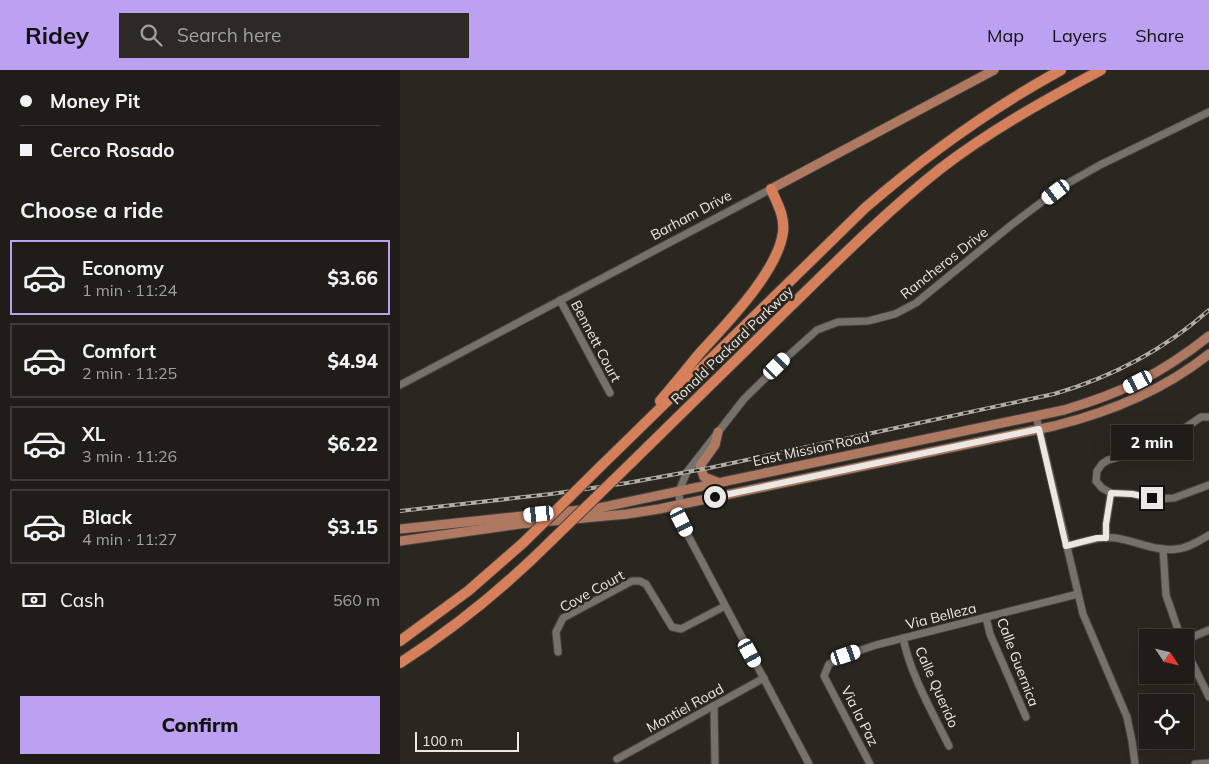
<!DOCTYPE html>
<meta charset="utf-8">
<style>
:root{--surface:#201c18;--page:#2d2925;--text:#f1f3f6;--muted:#a2a1a2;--line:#3d3a37;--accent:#bca0f2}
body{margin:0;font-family:Mulish,sans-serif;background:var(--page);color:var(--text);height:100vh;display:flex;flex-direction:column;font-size:19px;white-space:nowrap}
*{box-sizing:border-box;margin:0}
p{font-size:16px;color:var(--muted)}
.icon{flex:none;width:28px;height:28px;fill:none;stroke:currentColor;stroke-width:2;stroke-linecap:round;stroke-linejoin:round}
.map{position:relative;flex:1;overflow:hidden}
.side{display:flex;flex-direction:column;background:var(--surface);width:400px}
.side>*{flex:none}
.hud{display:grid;align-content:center;height:110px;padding:0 20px;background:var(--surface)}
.needle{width:32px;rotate:125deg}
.tools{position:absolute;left:739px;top:559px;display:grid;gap:10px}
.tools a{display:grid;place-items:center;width:55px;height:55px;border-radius:0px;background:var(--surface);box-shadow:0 5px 20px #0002,0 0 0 1px var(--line);font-size:25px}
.scale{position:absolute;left:15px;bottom:12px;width:104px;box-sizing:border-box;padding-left:5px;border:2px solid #ebe8e4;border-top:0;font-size:14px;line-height:18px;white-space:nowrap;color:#ebe8e4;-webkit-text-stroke:4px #2a2620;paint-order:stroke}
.end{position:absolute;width:22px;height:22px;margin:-11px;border:6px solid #ebe8e4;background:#111;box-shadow:0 0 0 2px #111}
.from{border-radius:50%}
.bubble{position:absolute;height:35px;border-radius:0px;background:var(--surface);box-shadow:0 5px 20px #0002,0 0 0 1px var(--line);font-size:16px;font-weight:800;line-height:35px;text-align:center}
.car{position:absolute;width:15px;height:30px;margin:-15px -8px;border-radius:6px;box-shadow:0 0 4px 1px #0007;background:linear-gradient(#fff 24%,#345 0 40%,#fff 0 76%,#345 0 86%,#fff 0)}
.hud b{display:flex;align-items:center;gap:18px;height:48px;font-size:19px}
.hud b+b{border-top:1px solid var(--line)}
.hud i{width:12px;height:12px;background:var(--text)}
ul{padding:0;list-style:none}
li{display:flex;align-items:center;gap:15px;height:75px;margin:0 10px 8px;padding:0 10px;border:2px solid var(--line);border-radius:0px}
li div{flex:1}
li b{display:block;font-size:19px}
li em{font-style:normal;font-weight:800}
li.current{border-color:var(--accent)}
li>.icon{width:45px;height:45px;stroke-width:1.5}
h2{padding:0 20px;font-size:22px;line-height:60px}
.pay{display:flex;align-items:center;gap:12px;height:55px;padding:0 20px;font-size:19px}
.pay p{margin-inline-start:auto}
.button{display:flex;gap:10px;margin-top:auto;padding:10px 20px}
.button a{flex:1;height:58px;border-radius:0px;background:var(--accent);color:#111;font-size:20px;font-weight:800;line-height:58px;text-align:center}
header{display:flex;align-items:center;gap:30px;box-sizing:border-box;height:70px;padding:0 25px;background:var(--accent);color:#111}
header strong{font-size:24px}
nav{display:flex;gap:28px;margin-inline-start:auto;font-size:18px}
.search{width:350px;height:45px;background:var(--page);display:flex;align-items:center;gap:12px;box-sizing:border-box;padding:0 18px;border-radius:0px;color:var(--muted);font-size:19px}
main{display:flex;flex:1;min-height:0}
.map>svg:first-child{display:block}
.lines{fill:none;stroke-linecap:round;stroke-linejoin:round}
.minor-casing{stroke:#47433e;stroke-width:9}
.major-casing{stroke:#47433e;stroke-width:11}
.highway-casing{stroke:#47433e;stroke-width:12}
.minor{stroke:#76716a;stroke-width:7}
.major{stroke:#af7961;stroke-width:9}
.highway{stroke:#d57f5b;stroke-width:10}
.rail-casing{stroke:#b1aea9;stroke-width:4}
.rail{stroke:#2a2620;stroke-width:2;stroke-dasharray:5.5;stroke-linecap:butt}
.highway-bridge-casing{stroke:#47433e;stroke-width:12;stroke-linecap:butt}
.highway-bridge{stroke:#d57f5b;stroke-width:10}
.route{stroke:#ebe8e4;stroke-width:6}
.labels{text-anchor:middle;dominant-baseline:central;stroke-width:5;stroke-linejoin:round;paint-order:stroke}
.street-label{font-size:14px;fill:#ebe8e4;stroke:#2a2620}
</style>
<header>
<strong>Ridey</strong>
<div class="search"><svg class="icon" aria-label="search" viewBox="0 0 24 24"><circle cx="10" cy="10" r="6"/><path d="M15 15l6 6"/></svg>Search here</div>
<nav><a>Map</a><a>Layers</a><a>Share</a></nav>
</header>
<main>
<section class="side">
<div class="hud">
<b><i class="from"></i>Money Pit</b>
<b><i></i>Cerco Rosado</b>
</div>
<h2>Choose a ride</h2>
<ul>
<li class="current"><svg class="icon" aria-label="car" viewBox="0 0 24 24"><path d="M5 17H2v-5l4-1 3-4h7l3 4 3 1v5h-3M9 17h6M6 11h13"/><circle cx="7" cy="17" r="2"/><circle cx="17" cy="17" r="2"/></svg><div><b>Economy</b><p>1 min · 11:24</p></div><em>$3.66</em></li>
<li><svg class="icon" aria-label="car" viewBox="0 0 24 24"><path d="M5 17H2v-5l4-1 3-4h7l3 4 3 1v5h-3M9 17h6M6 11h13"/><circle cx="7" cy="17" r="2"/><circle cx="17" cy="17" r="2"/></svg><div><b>Comfort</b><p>2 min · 11:25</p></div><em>$4.94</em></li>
<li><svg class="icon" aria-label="car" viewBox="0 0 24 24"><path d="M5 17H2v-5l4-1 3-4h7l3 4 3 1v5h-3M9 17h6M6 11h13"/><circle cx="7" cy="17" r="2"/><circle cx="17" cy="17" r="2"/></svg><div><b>XL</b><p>3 min · 11:26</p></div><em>$6.22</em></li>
<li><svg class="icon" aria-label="car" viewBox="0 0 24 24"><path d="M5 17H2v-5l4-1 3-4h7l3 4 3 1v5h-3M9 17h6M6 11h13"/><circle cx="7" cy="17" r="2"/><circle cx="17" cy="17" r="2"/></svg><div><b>Black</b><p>4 min · 11:27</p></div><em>$3.15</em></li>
</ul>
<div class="pay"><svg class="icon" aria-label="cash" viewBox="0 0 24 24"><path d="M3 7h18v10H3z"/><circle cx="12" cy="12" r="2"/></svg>Cash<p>560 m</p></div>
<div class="button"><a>Confirm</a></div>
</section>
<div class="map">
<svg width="809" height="694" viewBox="0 0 809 694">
<rect width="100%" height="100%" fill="#2a2620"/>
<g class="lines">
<defs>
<g id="minor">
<path d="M160,230L210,323"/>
<path d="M0,315L371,119"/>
<path d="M636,346L683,544L727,647L732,671L735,694"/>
<path d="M809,347H801L776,364L757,374L735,383L708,390L702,394L697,401L696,411L702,418L711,423L733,424L752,429L774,428L809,415"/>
<path d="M706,468V454L711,423"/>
<path d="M666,476C683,472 699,466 716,468C736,471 757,482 777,479C788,478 799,471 809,465"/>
<path d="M763,479L766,525L781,568"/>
<path d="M586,547L590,564L626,647"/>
<path d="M503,568C511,606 532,641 549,676"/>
<path d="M785,570L809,560"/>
<path d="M785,578L809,627"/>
<path d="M158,582L156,562L163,548L232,511H240L246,514L272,557L281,559L325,536"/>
<path d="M314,636L315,694"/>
<path d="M217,689L364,608"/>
<path d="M409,694L281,452L279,421L287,402L344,329L388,286L417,260L438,252L468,251L495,244L516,233L610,156L663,116L700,95L809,42"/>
<path d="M470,694L424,606L429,594L446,585L476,575L678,524"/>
<path d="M795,694L809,693"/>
</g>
<g id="major">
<path d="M371,119L594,0"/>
<path d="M317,412L304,407L300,396L315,375L318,362"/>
<path d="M0,459L199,438L664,340C722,323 761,304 809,266"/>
<path d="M0,471L120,454L227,444L259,439L654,356C710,342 764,320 809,284"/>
</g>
<g id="highway">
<path d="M260,331C273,316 286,300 299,284C325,255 378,202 383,162C385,146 377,133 371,119"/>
<path d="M232,392C285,340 339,287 392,235C440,188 487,141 540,99C591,60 645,30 701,0"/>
<path d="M202,395L465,138C526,85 590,39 661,0"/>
<path d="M0,571L68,521L123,473"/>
<path d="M0,593C56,557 106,516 153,469"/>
</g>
</defs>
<!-- minor casing -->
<use href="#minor" class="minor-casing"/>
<!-- major casing -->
<use href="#major" class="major-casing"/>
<!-- highway casing -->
<use href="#highway" class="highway-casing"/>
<!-- minor -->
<use href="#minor" class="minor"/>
<!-- major -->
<use href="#major" class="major"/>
<!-- highway -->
<use href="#highway" class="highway"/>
<defs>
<path id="rail" d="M0,441L151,424L227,413L309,398L654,324C712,307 764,280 809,240"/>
</defs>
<!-- rail casing -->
<use href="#rail" class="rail-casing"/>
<!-- rail -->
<use href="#rail" class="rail"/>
<defs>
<g id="highway-bridge">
<path d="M153,469L232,392"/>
<path d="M123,473L202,395"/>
</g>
</defs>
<!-- highway-bridge casing -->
<use href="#highway-bridge" class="highway-bridge-casing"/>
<!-- highway-bridge -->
<use href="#highway-bridge" class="highway-bridge"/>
</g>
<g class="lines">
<!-- route -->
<path class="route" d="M315,427L639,359L666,476L697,468H706V454L711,423L732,424L752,428"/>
</g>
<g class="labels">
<!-- street labels -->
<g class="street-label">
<text transform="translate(291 145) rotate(-28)">Barham Drive</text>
<text transform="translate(544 193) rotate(-38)">Rancheros Drive</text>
<text transform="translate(196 271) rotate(62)">Bennett Court</text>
<text transform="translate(332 275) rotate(-44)">Ronald Packard Parkway</text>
<text transform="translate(411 379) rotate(-12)">East Mission Road</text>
<text transform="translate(192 521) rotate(-29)">Cove Court</text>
<text transform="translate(541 546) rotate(-14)">Via Belleza</text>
<text transform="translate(618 592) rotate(69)">Calle Guernica</text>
<text transform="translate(537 617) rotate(66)">Calle Querido</text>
<text transform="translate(285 638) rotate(-29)">Montiel Road</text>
<text transform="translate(460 646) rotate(63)">Via la Paz</text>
</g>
</g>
</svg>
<div class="tools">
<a><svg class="needle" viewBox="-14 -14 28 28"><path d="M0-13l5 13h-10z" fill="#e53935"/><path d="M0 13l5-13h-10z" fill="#a2a1a2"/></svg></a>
<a><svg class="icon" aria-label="locate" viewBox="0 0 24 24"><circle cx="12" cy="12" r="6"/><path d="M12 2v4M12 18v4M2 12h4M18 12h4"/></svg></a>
</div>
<div class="scale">100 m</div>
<i class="end from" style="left:315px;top:427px"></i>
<i class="end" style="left:752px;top:428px"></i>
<div class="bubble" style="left:711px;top:355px;width:82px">2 min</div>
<i class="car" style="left:656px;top:122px;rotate:233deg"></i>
<i class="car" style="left:377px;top:296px;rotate:45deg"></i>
<i class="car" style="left:738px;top:312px;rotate:243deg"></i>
<i class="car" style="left:139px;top:444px;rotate:264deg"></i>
<i class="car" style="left:282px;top:452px;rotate:153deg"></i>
<i class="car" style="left:350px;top:583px;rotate:151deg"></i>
<i class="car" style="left:446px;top:585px;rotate:71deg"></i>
</div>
</main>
